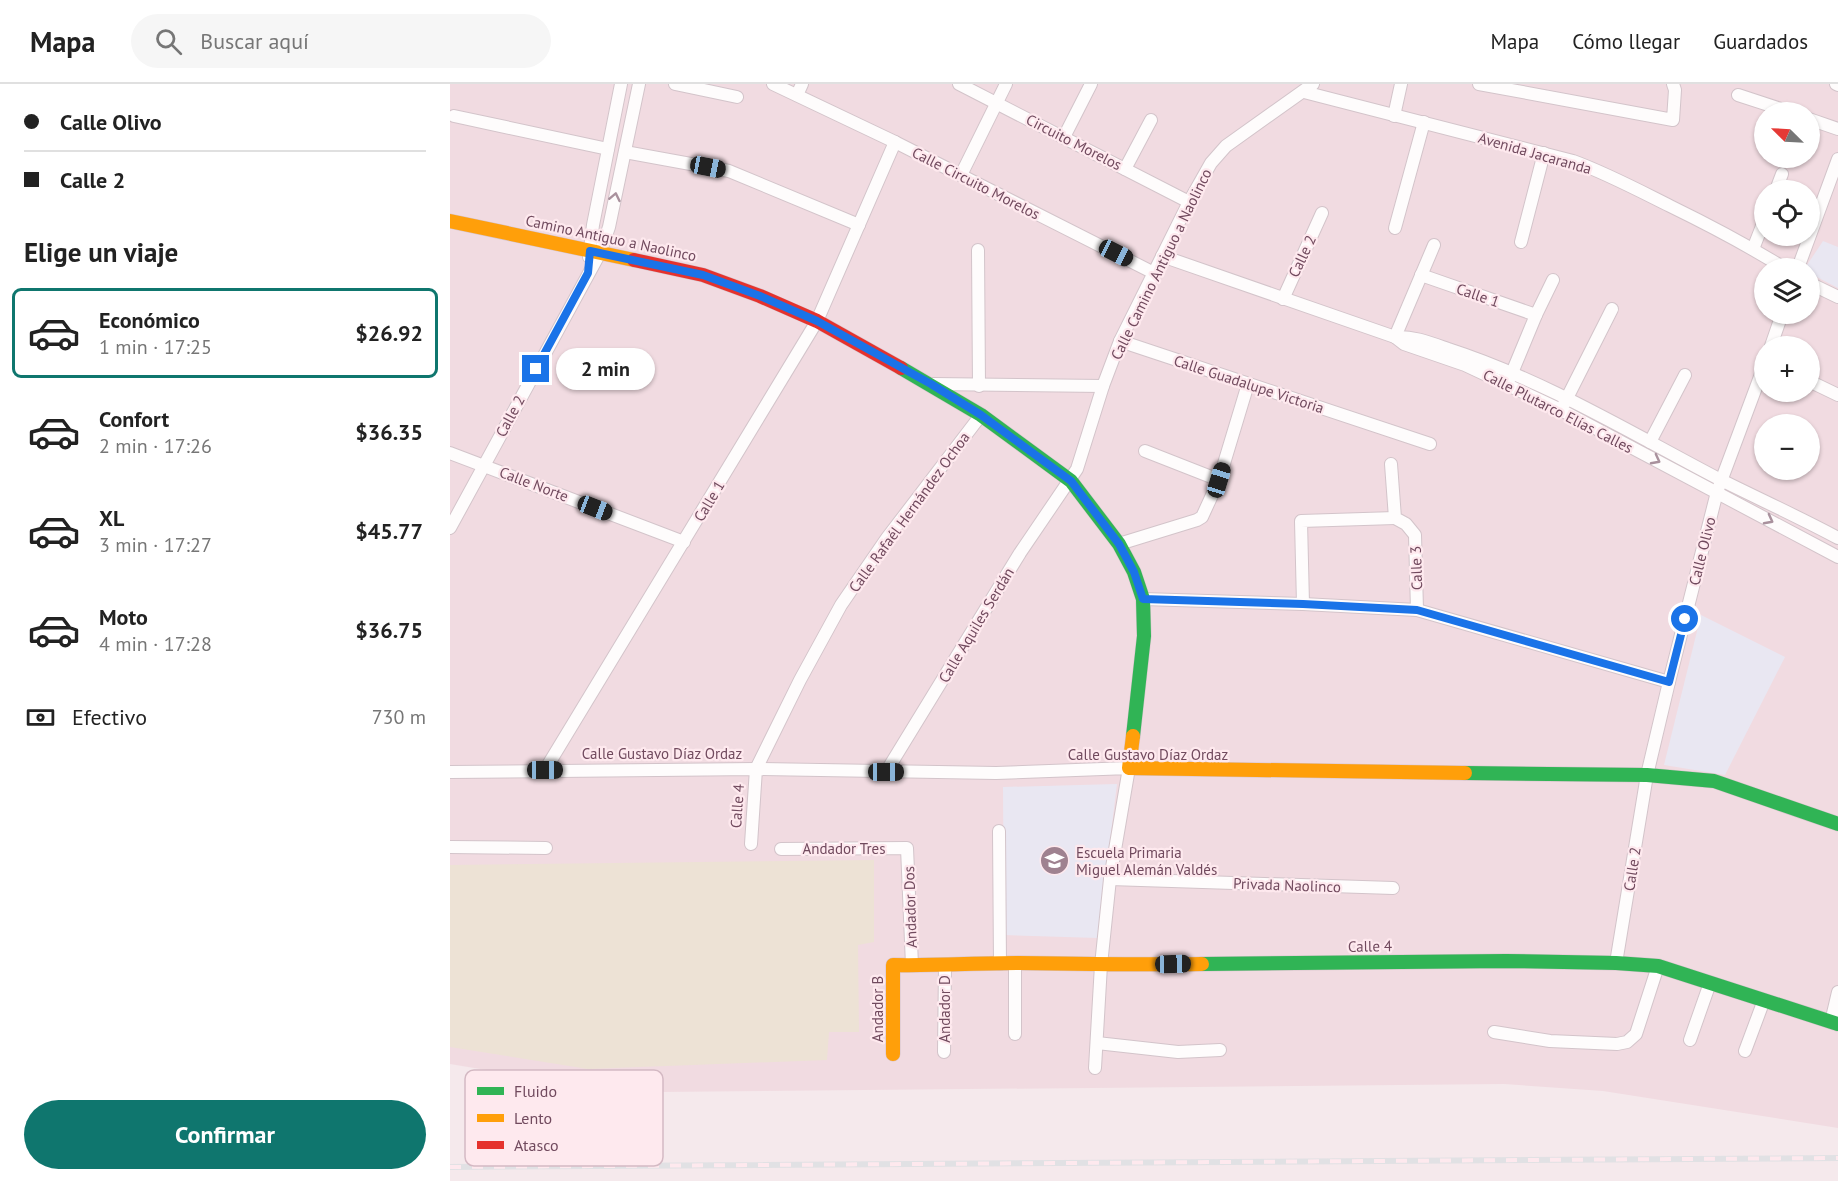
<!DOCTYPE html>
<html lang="es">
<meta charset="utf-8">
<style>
:root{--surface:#fff;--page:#f6f6f6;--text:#222;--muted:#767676;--line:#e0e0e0;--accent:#0f766e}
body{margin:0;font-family:"PT Sans",sans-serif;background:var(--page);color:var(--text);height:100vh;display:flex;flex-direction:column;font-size:22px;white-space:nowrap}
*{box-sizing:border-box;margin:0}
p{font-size:20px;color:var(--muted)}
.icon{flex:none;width:33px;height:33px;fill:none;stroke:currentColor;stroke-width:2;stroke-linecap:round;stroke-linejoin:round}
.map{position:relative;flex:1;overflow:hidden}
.sheet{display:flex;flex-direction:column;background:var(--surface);width:450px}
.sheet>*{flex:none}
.hud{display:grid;align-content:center;height:132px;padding:0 24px;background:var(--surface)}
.needle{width:39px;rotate:294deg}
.fabs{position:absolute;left:1304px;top:18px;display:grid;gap:12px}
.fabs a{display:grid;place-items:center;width:66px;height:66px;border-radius:50%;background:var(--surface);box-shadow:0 2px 4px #0004;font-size:30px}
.end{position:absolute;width:27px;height:27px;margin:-14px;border:8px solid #1a73e8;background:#fff;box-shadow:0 0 0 3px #fff}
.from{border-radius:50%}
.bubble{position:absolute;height:42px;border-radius:21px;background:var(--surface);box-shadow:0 2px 4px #0004;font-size:20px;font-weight:700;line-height:42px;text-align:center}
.car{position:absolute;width:18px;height:36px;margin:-18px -9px;border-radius:8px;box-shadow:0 0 4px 2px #0007;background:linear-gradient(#222 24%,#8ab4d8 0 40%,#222 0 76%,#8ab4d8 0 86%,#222 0)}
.hud b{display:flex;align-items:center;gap:21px;height:57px;font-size:22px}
.hud b+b{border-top:2px solid var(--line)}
.hud i{width:15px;height:15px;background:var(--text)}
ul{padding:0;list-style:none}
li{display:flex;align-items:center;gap:18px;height:90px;margin:0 12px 9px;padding:0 12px;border:3px solid transparent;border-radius:9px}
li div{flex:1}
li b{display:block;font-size:22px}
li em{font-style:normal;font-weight:700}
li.current{border-color:var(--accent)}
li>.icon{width:54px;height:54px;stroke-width:1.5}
h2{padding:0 24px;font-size:27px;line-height:72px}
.pay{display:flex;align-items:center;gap:15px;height:66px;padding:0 24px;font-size:22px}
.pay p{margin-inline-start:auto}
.cta{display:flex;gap:12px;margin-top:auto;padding:12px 24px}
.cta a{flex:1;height:69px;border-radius:36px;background:var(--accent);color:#fff;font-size:24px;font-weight:700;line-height:69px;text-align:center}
header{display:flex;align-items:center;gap:36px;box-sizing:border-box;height:84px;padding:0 30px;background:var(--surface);border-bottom:2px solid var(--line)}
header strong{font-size:28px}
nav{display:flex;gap:33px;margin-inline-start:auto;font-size:21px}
.search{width:420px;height:54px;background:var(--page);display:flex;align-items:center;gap:15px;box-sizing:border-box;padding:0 21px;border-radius:33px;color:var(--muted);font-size:22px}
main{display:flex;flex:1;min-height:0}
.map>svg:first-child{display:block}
.residential{fill:#f1dbe1;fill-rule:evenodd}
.education{fill:#e9e7f2}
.green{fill:#ede2d5}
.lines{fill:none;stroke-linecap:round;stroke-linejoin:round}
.street-casing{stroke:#d3c4ca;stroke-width:14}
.fast-casing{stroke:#d6c4cb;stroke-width:15}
.slow-casing{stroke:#d6c4cb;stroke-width:15}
.jam-casing{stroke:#d6c4cb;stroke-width:15}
.street{stroke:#fefcfc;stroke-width:12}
.fast{stroke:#30b455;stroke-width:14}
.slow{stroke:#ff9f0a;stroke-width:14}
.jam{stroke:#e5322d;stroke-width:14}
.rail-casing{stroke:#e1e1e4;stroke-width:6}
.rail{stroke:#fee9ee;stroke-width:4;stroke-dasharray:11;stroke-linecap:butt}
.oneway{stroke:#a9919d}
.route{stroke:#1a73e8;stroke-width:8}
.labels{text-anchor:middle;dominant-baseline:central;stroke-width:4.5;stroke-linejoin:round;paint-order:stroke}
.street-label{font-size:15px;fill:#714a5e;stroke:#fee9ee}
.poi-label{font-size:15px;fill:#714a5e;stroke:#fee9ee;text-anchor:start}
.key{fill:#fee9ee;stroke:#d4b9c3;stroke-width:1.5}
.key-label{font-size:16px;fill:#714a5e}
</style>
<header>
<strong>Mapa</strong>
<div class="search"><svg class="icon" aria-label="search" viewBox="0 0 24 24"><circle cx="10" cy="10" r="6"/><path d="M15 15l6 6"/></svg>Buscar aquí</div>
<nav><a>Mapa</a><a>Cómo llegar</a><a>Guardados</a></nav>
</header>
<main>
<section class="sheet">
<div class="hud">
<b><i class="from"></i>Calle Olivo</b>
<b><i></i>Calle 2</b>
</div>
<h2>Elige un viaje</h2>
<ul>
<li class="current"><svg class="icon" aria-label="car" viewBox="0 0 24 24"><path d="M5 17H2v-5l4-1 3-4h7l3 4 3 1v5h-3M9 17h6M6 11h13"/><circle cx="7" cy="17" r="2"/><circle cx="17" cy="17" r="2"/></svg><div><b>Económico</b><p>1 min · 17:25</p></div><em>$26.92</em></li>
<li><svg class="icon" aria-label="car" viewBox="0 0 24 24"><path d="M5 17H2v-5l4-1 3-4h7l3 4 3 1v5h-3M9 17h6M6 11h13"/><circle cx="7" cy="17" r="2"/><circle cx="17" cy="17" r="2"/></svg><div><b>Confort</b><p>2 min · 17:26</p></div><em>$36.35</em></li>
<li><svg class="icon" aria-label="car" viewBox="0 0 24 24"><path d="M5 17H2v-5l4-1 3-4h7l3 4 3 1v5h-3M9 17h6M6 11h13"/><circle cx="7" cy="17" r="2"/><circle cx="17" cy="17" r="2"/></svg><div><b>XL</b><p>3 min · 17:27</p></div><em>$45.77</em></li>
<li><svg class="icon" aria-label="car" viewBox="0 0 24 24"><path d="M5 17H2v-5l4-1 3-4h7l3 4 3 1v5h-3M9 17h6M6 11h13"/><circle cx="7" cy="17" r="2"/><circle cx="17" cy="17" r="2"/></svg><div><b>Moto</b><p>4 min · 17:28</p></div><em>$36.75</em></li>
</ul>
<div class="pay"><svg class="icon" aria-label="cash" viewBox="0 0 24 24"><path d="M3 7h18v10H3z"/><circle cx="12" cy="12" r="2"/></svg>Efectivo<p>730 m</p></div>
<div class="cta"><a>Confirmar</a></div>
</section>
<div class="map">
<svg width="1388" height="1097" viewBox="0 0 1388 1097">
<rect width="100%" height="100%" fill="#f5e9ec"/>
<!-- residential -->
<path class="residential" d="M0,0H1388V1044L1153,1007L1054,1000L210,1008L83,994L0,980ZM1314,28H1359V74H1314ZM1314,106H1359V152H1314ZM1314,184H1359V230H1314ZM1314,262H1359V308H1314ZM1314,340H1359V386H1314Z"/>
<!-- education -->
<g class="education">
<path d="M1373,157L1388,163V204L1359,189V184H1355Z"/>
<path d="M1251,531L1335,573L1275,691L1214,681Z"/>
<path d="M667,700L648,854L554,851L553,703Z"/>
</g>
<!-- green -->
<path class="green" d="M424,776V858L408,861L409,948H379L377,976L138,985L0,963V781Z"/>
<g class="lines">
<defs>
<g id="street">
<path d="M225,0L287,13"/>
<path d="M323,0L445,58L704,189"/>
<path d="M509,0L739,118"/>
<path d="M1029,0L1223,36L1225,6L1223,0"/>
<path d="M1386,0L1388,1"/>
<path d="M854,8L1123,77C1156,89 1188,106 1220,122C1259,141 1297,161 1334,184"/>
<path d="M347,11L352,0"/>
<path d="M1288,11L1340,28"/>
<path d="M4,32L158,65"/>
<path d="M944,32L951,0"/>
<path d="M1359,35L1388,45"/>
<path d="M614,53L641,0"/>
<path d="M175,68L279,87L409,141"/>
<path d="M675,85L701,36"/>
<path d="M511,91L556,0"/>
<path d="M1326,106L1332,90"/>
<path d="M945,144L974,38"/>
<path d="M1071,158L1094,69"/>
<path d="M1303,165L1314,137"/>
<path d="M528,166L529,302"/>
<path d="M712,172L945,253L954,260L1015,281L1111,326L1388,473"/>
<path d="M139,173L143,141L171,0"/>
<path d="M1348,184L1388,75"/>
<path d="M971,191L1086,231"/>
<path d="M1359,199L1388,213"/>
<path d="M833,215L872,129"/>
<path d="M945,253C964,252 981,259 998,265C1094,296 1181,349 1269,395C1309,415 1349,433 1388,454"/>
<path d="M945,253L984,161"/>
<path d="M670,257L980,360"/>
<path d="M1321,262L1332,230"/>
<path d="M1059,296L1086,231L1103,196"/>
<path d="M1359,297L1388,311"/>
<path d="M483,300L653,302"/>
<path d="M1114,320L1162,225"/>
<path d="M1200,358L1235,291"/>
<path d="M695,367L769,396"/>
<path d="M0,369L234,458"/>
<path d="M941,380L945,434L956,440L965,451L967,526"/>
<path d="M0,444L150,169L159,143L189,0"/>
<path d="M669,460L747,436L752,433L769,396L798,300"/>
<path d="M693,515L853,520L967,526L1219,598"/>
<path d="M853,520L851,437L945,434"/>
<path d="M95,686L367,237L445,58"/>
<path d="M0,688L306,685L546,689L679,684L660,795L651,881L645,984"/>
<path d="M436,688L570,469L627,385L653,302L670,257L739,118L761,79L776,62L863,0"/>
<path d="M549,747L550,880"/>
<path d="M301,760L306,685L350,596L391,521L437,454L531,331"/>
<path d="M0,763L96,764"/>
<path d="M331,765L457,764L462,881"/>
<path d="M660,795L943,804"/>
<path d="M565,879V950"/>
<path d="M1166,879L1197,691L1219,598L1267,408L1314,282"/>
<path d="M1381,938L1388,908"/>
<path d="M1044,948L1100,957L1167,960L1177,958L1186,950L1208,882"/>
<path d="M1240,956L1260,899"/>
<path d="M647,959L728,968L770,966"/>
<path d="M1295,967L1314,916"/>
<path d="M494,968L495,882"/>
</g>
<g id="fast">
<path d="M451,284L531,331L621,397L669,460L684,488L693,515L694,552L683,652"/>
<path d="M1015,689L1197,691L1264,697L1388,740"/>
<path d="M752,880L1056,877L1166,879L1208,882L1388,940"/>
</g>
<g id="slow">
<path d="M0,137L184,176"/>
<path d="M683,652L679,684L1015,689"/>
<path d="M443,970V881C485,882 526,879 567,879C629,880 690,881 752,880"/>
</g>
<path id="jam" d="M184,176L253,191L310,212L367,237L451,284"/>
</defs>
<!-- street casing -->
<use href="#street" class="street-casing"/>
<!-- fast casing -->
<use href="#fast" class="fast-casing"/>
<!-- slow casing -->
<use href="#slow" class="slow-casing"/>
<!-- jam casing -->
<use href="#jam" class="jam-casing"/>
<!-- street -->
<use href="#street" class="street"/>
<!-- fast -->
<use href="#fast" class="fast"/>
<!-- slow -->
<use href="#slow" class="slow"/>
<!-- jam -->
<use href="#jam" class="jam"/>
<defs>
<path id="rail" d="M0,1083L1388,1074"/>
</defs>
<!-- rail casing -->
<use href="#rail" class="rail-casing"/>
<!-- rail -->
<use href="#rail" class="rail"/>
</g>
<!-- one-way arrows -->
<defs><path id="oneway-chevron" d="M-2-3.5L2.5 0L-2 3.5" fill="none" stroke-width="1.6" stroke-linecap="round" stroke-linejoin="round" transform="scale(1.5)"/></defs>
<g class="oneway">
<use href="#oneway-chevron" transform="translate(165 113) rotate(-78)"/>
<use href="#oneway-chevron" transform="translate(1206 376) rotate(28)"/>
<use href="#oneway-chevron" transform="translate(1319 436) rotate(28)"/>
</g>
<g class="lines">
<!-- route -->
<path class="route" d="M86,285L138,189L140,167L253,191L310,212L367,237L481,300L531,331L621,397L669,460L684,488L693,515L853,520L967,526L1219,598L1235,535"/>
</g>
<!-- icons -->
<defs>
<symbol id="school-disc" viewBox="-11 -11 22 22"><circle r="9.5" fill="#9f8290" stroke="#fee9ee"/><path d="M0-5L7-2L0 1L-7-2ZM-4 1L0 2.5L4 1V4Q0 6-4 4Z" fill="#fff"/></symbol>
</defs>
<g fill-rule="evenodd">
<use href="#school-disc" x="588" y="760" width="33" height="33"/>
</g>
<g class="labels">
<!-- street labels -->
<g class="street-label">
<text transform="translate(624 58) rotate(27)">Circuito Morelos</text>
<text transform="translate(1085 69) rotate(16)">Avenida Jacaranda</text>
<text transform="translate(526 99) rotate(27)">Calle Circuito Morelos</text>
<text transform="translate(161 154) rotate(12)">Camino Antiguo a Naolinco</text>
<text transform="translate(852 172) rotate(-65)">Calle 2</text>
<text transform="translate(711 180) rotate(-64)">Calle Camino Antiguo a Naolinco</text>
<text transform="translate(1028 211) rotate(19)">Calle 1</text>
<text transform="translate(799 300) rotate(18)">Calle Guadalupe Victoria</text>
<text transform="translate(1108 327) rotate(27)">Calle Plutarco Elías Calles</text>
<text transform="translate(60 332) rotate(-62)">Calle 2</text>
<text transform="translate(84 400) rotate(21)">Calle Norte</text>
<text transform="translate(259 417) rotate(-59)">Calle 1</text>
<text transform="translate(459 428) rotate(-54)">Calle Rafaél Hernández Ochoa</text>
<text transform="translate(1252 467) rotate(-76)">Calle Olivo</text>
<text transform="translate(966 484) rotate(-92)">Calle 3</text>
<text transform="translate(526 541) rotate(-59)">Calle Aquiles Serdán</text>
<text x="212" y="669">Calle Gustavo Díaz Ordaz</text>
<text x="698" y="670">Calle Gustavo Díaz Ordaz</text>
<text transform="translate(287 722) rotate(-86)">Calle 4</text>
<text x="394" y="764">Andador Tres</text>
<text transform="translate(1182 785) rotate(-81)">Calle 2</text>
<text transform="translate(837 801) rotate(2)">Privada Naolinco</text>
<text transform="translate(460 823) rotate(-92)">Andador Dos</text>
<text transform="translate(920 862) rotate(-1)">Calle 4</text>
<text transform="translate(427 925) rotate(-90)">Andador B</text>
<text transform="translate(494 925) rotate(-90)">Andador D</text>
</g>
<!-- poi labels -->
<g class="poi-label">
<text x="626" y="768">Escuela Primaria<tspan x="626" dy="17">Miguel Alemán Valdés</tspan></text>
</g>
</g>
<!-- legend -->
<rect x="15" y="986" width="198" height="96" rx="9" class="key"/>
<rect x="27" y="1003" width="27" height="8" fill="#30b455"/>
<rect x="27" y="1030" width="27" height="8" fill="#ff9f0a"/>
<rect x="27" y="1057" width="27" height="8" fill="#e5322d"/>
<g class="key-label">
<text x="64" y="1013">Fluido</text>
<text x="64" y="1040">Lento</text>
<text x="64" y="1067">Atasco</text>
</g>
</svg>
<div class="fabs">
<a><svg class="needle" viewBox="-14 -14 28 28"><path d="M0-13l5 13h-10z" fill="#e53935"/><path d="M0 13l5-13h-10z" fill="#767676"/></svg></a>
<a><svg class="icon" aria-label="locate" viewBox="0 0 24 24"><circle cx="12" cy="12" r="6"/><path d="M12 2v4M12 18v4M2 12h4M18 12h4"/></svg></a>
<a><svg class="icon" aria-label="layers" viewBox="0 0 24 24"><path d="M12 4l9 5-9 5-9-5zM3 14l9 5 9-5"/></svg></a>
<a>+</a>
<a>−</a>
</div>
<i class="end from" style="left:1235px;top:535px"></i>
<i class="end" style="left:86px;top:285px"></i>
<div class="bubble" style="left:106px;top:264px;width:99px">2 min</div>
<i class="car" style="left:258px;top:83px;rotate:101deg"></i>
<i class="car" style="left:666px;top:169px;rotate:117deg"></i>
<i class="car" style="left:769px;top:396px;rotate:17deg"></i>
<i class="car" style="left:145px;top:424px;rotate:111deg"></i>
<i class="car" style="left:95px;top:686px;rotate:90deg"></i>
<i class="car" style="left:436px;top:688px;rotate:90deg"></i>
<i class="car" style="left:723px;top:880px;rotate:89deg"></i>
</div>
</main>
